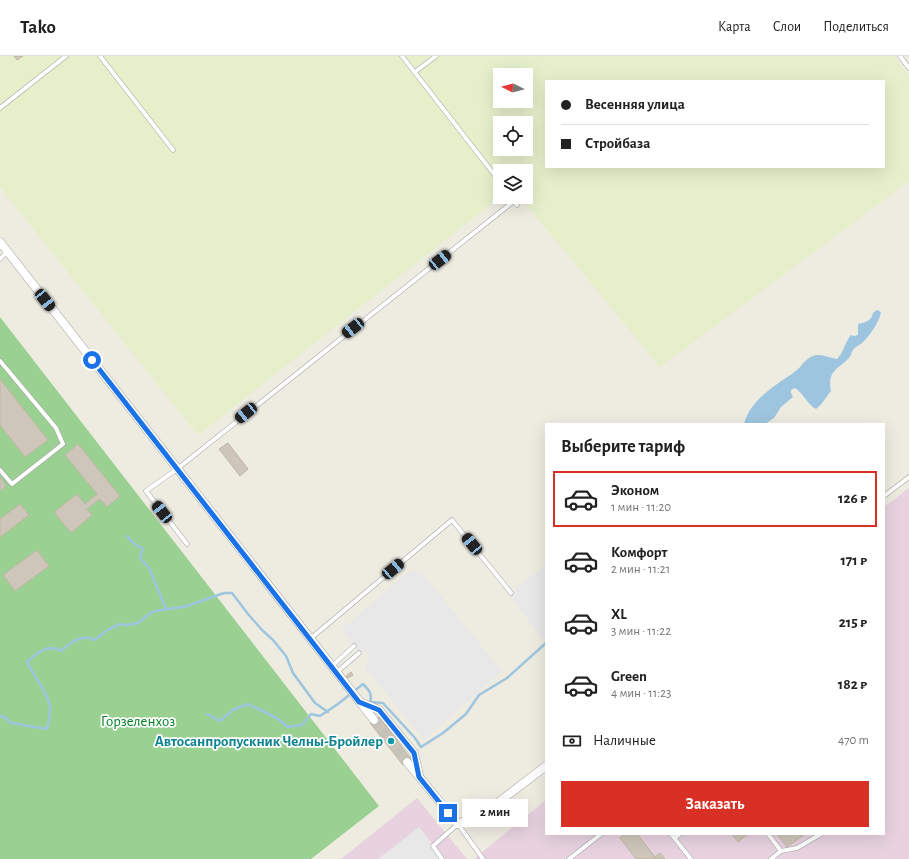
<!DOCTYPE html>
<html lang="ru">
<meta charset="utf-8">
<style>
:root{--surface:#fff;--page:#f2f2f2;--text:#222;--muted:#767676;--line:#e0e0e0;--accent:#d93025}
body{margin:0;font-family:"Alegreya Sans",sans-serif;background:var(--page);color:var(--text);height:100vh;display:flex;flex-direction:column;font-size:15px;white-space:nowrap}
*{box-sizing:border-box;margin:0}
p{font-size:13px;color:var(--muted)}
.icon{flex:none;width:22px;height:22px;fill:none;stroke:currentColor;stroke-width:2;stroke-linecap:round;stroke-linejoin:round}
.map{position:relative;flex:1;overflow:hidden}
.side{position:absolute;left:545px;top:367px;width:340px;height:412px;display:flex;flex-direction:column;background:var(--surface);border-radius:0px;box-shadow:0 4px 16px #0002}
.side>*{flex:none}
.hud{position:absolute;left:545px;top:24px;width:340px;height:88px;border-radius:0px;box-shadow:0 4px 16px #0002;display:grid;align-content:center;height:88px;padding:0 16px;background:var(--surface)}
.needle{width:26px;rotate:276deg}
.buttons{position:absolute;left:493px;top:12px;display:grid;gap:8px}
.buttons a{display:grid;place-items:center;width:40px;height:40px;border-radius:0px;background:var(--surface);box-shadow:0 4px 16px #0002;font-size:20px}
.end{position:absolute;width:18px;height:18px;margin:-9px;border:5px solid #1a73e8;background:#fff;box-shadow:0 0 0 2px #fff}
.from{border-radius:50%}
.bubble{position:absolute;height:28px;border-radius:0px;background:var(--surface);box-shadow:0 4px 16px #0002;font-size:13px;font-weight:600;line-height:28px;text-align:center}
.car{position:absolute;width:12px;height:24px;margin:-12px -6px;border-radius:5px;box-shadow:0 0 3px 1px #0007;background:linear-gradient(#222 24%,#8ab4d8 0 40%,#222 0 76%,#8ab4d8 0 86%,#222 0)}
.hud b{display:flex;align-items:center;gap:14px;height:38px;font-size:15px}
.hud b+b{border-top:1px solid var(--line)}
.hud i{width:10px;height:10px;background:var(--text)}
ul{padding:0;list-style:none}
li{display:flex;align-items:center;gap:12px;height:56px;margin:0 8px 6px;padding:0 8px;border:2px solid transparent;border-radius:0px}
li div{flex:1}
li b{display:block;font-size:15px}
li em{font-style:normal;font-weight:600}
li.selected{border-color:var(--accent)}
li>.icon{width:36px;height:36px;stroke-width:1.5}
h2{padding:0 16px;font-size:18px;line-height:48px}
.pay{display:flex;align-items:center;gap:10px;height:44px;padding:0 16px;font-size:15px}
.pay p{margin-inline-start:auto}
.button{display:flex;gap:8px;margin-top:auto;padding:8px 16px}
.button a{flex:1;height:46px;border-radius:0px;background:var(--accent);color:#fff;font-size:16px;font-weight:600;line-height:46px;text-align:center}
header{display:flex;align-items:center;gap:24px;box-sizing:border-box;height:56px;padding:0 20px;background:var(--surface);border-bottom:1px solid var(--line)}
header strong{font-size:19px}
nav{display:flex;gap:22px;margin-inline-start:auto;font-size:14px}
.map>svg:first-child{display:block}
.industrial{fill:#e8d2e0}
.farmland{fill:#e6efca;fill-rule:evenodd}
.forest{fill:#9ad192}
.parking{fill:#e8e8e8}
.water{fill:#9ec5e0}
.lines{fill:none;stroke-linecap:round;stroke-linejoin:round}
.stream{stroke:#9ec5e0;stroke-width:2.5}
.building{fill:#cec6ba;stroke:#c1b5a2}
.minor-tunnel{stroke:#c4c2ba;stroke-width:8;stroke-dasharray:8 4;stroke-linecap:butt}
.service-casing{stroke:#a3a3a3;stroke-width:5}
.minor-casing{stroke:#a3a3a3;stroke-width:9}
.service{stroke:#fff;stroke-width:4}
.minor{stroke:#fff;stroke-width:8}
.route{stroke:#1a73e8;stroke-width:5}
.culture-dot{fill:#0f9aa8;stroke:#fff;stroke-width:1.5}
.labels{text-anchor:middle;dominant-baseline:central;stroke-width:3.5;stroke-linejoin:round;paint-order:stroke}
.park-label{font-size:15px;fill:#048023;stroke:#fff}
.culture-label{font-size:15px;font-weight:bold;fill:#0d838f;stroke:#fff;text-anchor:end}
</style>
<header>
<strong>Tako</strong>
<nav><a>Карта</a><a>Слои</a><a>Поделиться</a></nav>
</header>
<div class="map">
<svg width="909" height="803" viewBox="0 0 909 803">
<rect width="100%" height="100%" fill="#eeece1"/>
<!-- industrial -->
<g class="industrial">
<path d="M909,432V803H474L546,744V778H884V451Z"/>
<path d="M417,742L467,803H341Z"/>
</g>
<!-- farmland -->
<path class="farmland" d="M0,0H894L909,20V125L660,311L520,141H526V115H500V141L198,379L0,131ZM500,19H526V45H500ZM546,25H884V111H546ZM500,67H526V93H500Z"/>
<!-- forest -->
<path class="forest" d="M0,261L379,750L311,803H0Z"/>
<!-- parking -->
<g class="parking">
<path d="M546,508V582L543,584L509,539Z"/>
<path d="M409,515L421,516L502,615L424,684L365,611L370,600L366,596L359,597L342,573Z"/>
<path d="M419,771L444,803H378Z"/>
</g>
<!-- water -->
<path class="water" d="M877,254L881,256C879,267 870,279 863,286C860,289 856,290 853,294C851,297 851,300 849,302C837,314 827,315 831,335C826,341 821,350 816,353C807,348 804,338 795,332L791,334V337L793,341L781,351L774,362L765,368H744C751,342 777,329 797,314C802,310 806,302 813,300C821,297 829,302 837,303C844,296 845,286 851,279L854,280L858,279V268C862,267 868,266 871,262C873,258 872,257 877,254Z"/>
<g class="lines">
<!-- stream -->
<g class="stream">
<path d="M127,480L132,486L143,493L140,502L149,512L166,553"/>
<path d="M207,658L220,665L233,654L248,648C255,652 262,654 269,658C276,661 282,666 288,671L302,669L311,658L320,660L338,648L363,628C368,633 373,638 370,646L383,647L415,682L421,691L443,677L466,658L479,639L507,622L546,587"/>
<path d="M0,660H3L11,667L47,673C48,667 50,660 50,654C51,641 33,619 27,606C37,597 48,587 61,595C70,587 82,577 94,584L109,573L120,568L127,569L138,567L152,556L166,553L184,551L224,537H232L248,558L262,574L273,584L286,600L293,617L315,647L328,656"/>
</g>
</g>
<!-- building -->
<g class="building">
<path d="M14,0H23L17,4Z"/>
<path d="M0,323L48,384L25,401L0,369Z"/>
<path d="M228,387L248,413L240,420L219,393Z"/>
<path d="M78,388L120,440L107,451L100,443L87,453L92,459L71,477L54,456L77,438L85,448L97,438L65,399Z"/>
<path d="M0,421L6,430L0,435Z"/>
<path d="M20,448L29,459L0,481V463Z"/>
<path d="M37,494L49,510L15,535L3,519Z"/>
<path d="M351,616L353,619L348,622L346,620Z"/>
<path d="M379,661L411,703L403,709L370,667Z"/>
<path d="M625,778H637L655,801L660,797L665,803H636L620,782Z"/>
<path d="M732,778H748L738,786Z"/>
<path d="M777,778H805L787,791Z"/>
</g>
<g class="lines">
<!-- minor-tunnel -->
<path class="minor-tunnel" d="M374,664L407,706"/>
<defs>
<g id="service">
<path d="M100,0L173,94"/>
<path d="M402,0L500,126"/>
<path d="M900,0L909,12"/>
<path d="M415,16L436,0"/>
<path d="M0,52L66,0"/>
<path d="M511,141L517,149"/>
<path d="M0,203L7,196"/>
<path d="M0,305L56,372L63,388L12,428L0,414"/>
<path d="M884,440L909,421"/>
<path d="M187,488L146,435L177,413L514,145"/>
<path d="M310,583L452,464L511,537"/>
<path d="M332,610L354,590"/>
<path d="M337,616L359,597"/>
<path d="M671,778L691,803"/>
<path d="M768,778L781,795"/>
<path d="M675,782L680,778"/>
<path d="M442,803L433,790L458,768L483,803"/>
<path d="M569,803L601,778"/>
<path d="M771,803L781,795L797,792L821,778"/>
</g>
<g id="minor">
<path d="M0,186L374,664"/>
<path d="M362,647L379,654L414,697L419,719"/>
<path d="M407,706L458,768L491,752L546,710"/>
</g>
</defs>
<!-- service casing -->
<use href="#service" class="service-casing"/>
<!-- minor casing -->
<use href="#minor" class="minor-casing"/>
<!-- service -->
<use href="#service" class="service"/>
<!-- minor -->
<use href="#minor" class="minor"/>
</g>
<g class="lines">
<!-- route -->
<path class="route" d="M92,304L359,646L379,654L414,697L419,721L448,757"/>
</g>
<!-- markers -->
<circle class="culture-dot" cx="391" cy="685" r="4"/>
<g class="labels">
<!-- park labels -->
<g class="park-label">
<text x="138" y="665">Горзеленхоз</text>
</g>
<!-- culture labels -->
<g class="culture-label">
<text x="383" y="685">Автосанпропускник Челны-Бройлер</text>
</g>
</g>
</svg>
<div class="buttons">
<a><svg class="needle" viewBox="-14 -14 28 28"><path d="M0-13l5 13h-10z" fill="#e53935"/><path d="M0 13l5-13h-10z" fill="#767676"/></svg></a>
<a><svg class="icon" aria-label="locate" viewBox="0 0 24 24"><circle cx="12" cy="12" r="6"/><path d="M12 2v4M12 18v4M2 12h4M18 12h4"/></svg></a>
<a><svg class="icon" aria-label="layers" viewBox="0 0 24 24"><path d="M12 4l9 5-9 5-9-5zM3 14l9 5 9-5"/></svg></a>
</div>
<i class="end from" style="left:92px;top:304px"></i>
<i class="end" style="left:448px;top:757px"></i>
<div class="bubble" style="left:462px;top:743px;width:66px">2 мин</div>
<i class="car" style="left:440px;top:204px;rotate:52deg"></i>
<i class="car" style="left:45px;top:244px;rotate:142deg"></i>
<i class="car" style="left:353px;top:272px;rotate:232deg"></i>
<i class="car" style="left:246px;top:357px;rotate:231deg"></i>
<i class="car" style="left:162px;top:456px;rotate:322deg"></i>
<i class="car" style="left:472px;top:488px;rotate:321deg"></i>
<i class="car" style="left:393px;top:513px;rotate:50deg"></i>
<div class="hud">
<b><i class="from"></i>Весенняя улица</b>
<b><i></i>Стройбаза</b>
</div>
<section class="side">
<h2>Выберите тариф</h2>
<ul>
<li class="selected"><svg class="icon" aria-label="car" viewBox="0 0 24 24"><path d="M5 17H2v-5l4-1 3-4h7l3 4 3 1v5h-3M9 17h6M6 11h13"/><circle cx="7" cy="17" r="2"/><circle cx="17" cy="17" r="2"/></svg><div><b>Эконом</b><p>1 мин · 11:20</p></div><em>126 ₽</em></li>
<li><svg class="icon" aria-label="car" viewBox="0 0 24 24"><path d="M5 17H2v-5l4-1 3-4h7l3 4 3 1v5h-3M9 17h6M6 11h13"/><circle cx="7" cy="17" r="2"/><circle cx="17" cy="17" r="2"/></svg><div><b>Комфорт</b><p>2 мин · 11:21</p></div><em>171 ₽</em></li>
<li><svg class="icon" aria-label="car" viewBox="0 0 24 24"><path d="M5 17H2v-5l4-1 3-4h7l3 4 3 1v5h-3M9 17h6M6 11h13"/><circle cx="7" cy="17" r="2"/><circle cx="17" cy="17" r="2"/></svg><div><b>XL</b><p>3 мин · 11:22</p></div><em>215 ₽</em></li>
<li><svg class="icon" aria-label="car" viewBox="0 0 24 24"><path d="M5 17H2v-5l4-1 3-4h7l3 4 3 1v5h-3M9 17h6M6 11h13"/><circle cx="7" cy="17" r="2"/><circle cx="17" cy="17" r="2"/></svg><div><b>Green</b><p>4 мин · 11:23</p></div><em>182 ₽</em></li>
</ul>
<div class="pay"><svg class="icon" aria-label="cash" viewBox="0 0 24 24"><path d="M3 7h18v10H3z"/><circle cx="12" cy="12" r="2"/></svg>Наличные<p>470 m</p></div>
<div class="button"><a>Заказать</a></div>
</section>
</div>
